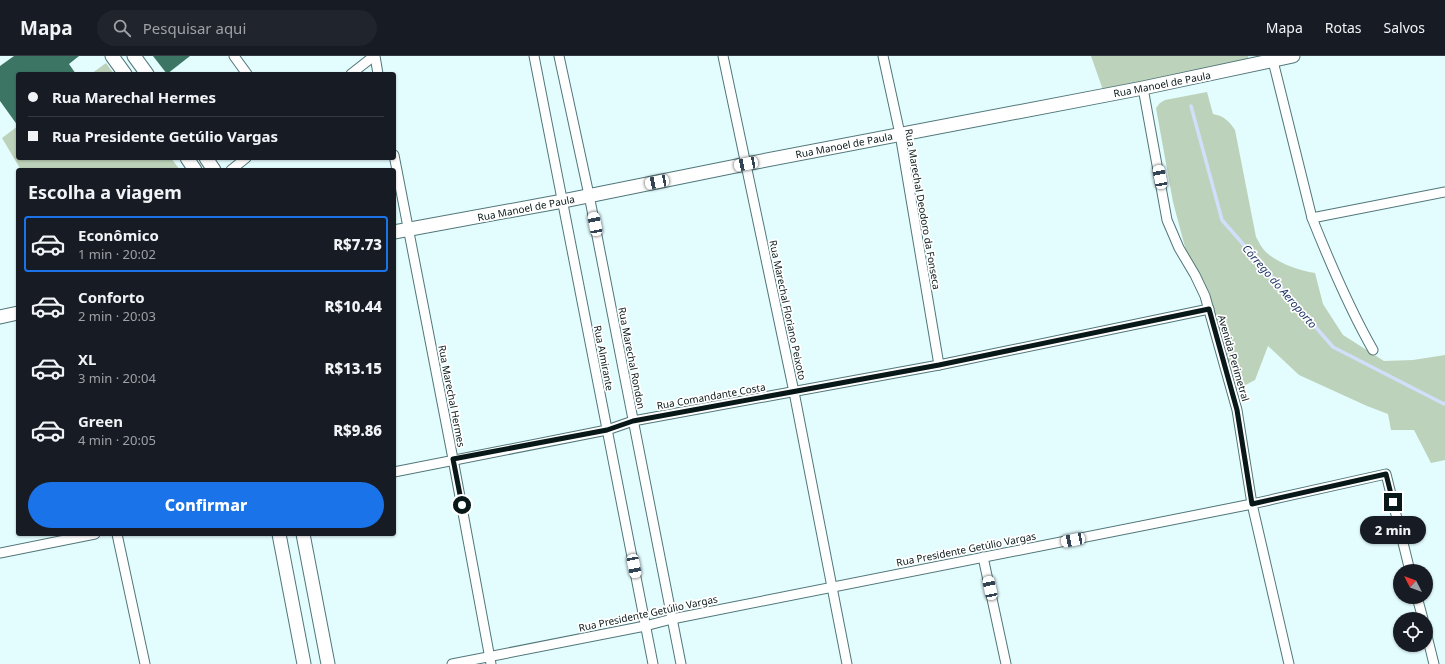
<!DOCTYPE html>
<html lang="pt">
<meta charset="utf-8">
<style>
:root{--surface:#171b24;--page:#20242c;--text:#f1f3f6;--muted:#9ea1a6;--line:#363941;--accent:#1a73e8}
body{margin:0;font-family:"Noto Sans",sans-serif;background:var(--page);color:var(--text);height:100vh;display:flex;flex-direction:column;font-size:15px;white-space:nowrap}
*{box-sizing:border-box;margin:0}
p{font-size:13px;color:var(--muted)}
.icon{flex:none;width:22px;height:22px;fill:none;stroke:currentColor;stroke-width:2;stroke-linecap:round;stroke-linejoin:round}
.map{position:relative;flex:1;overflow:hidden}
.drawer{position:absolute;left:16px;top:112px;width:380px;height:368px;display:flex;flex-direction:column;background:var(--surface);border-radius:4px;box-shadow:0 1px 3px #0004}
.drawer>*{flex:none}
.hud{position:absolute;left:16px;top:16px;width:380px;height:88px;border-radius:4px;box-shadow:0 1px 3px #0004;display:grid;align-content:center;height:88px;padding:0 12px;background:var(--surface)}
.needle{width:26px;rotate:312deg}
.fabs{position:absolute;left:1393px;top:508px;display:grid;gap:8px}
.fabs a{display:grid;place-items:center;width:40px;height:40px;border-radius:50%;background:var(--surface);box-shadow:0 1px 3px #0004;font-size:20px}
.end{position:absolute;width:18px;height:18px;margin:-9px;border:5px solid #081718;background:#fff;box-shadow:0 0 0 2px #fff}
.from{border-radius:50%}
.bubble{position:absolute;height:28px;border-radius:14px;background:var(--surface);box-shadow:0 1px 3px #0004;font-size:13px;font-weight:800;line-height:28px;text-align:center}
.car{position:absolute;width:12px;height:24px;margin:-12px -6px;border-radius:5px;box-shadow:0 0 3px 1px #0007;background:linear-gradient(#fff 24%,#345 0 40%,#fff 0 76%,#345 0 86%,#fff 0)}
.hud b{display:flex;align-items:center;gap:14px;height:38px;font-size:15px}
.hud b+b{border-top:1px solid var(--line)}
.hud i{width:10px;height:10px;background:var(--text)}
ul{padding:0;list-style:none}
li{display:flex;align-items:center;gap:12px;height:56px;margin:0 8px 6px;padding:0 4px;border:2px solid transparent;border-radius:4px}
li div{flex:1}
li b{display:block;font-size:15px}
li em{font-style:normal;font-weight:800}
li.current{border-color:var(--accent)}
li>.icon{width:36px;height:36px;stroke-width:1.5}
h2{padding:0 12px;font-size:18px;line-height:48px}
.action{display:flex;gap:8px;margin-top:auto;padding:8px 12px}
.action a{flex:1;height:46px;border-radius:24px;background:var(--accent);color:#fff;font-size:16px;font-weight:800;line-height:46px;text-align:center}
header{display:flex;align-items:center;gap:24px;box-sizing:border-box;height:56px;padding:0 20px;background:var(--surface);border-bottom:1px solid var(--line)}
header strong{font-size:19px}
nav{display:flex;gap:22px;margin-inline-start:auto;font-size:14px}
.search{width:280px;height:36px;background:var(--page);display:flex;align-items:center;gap:10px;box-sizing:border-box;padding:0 14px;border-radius:22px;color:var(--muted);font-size:15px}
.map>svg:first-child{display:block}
.green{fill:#bdd2ba}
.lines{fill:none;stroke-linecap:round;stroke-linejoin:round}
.stream{stroke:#d2dffa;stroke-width:3.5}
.building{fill:#3d7564}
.street-casing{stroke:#51777a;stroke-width:11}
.secondary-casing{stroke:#51777a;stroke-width:15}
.street{stroke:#fff;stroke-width:9}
.secondary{stroke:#fff;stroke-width:13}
.route{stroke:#081718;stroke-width:5}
.labels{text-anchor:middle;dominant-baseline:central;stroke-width:3.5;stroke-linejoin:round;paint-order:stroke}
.street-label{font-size:10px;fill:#081718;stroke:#fff}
.water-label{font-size:11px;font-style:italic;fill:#1c3266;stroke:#fff}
</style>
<header>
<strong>Mapa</strong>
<div class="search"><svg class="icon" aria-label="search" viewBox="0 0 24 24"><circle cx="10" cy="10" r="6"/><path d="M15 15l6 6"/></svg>Pesquisar aqui</div>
<nav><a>Mapa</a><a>Rotas</a><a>Salvos</a></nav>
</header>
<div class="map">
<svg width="1445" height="608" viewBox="0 0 1445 608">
<rect width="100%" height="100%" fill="#e3fcfe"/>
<!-- green -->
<g class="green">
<path d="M1091,0H1248L1249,4L1103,34Z"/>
<path d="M106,7L114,18H91Z"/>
<path d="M1207,36L1213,58C1224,60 1229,65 1235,74L1256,181C1259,186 1262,193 1267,197C1280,208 1298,214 1315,217L1323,248L1343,279L1384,305L1413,304L1445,299V404L1431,407L1414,374H1391L1388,358L1367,350L1299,319L1268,290L1255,324L1236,334L1207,233L1186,195L1173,146L1156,52L1160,47L1165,44Z"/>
<path d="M18,70V102H171L180,114H21L2,82Z"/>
</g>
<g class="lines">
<!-- stream -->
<path class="stream" d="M1191,50L1222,164L1333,291L1444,348L1445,347"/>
</g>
<!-- building -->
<g class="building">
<path d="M14,0H79L69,8L76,18H18V70L0,45V10Z"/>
<path d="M153,0H190L167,18Z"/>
</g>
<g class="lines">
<defs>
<g id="street">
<path d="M234,0L247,18"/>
<path d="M375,0L378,18"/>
<path d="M534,0L653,608"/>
<path d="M559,0L589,139L681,608"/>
<path d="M723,0L794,336L847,608"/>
<path d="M883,0L900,78L939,309"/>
<path d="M1273,5L1312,162L1445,136"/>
<path d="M351,18L374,0"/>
<path d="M1143,32L1167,164L1179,192L1195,219L1205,240L1237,354L1252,448L1289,608"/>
<path d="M394,99L453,403L491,608"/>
<path d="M231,114L246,102"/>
<path d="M1312,162C1330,207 1349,252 1373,294"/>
<path d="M394,416L607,374L633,365L939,309L1209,253"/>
<path d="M117,478L145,608"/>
<path d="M0,497L95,478"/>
<path d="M983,501L1006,608"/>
<path d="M1417,541L1423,563"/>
<path d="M1426,576L1434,608"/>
<path d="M452,608L645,570L672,563L1252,448L1386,418L1410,515"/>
</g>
<g id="secondary">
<path d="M112,0L125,18"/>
<path d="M134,0L147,18"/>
<path d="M187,102L195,114"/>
<path d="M206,102L214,114"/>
<path d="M394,176L563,145L746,108L1143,32L1293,0"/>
<path d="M0,261L18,257"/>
<path d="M279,478L304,608"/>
<path d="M303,478L328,608"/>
</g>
</defs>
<!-- street casing -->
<use href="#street" class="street-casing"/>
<!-- secondary casing -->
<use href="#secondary" class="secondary-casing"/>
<!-- street -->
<use href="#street" class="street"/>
<!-- secondary -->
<use href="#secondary" class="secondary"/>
</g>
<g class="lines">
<!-- route -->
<path class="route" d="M462,449L453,403L607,374L633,365L939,309L1209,253L1237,354L1252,448L1386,418L1393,446"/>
</g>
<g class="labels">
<!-- street labels -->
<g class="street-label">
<text transform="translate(1162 28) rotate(-11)">Rua Manoel de Paula</text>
<text transform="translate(844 89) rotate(-11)">Rua Manoel de Paula</text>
<text transform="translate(526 152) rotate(-11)">Rua Manoel de Paula</text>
<text transform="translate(923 153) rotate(80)">Rua Marechal Deodoro da Fonseca</text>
<text transform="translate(788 254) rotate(78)">Rua Marechal Floriano Peixoto</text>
<text transform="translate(604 302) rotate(79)">Rua Almirante</text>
<text transform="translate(632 302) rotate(79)">Rua Marechal Rondon</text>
<text transform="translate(1234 302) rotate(74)">Avenida Perimetral</text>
<text transform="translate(452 340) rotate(79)">Rua Marechal Hermes</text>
<text transform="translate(711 340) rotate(-10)">Rua Comandante Costa</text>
<text transform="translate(966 493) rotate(-11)">Rua Presidente Getúlio Vargas</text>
<text transform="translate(648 557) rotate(-12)">Rua Presidente Getúlio Vargas</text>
</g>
<!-- water labels -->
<g class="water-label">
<text transform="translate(1280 230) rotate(49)">Córrego do Aeroporto</text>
</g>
</g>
</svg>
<div class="fabs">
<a><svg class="needle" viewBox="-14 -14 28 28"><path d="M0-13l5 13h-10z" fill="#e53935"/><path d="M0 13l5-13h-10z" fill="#9ea1a6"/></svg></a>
<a><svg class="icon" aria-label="locate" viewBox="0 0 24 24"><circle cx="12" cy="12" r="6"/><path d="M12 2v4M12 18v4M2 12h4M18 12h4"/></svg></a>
</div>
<i class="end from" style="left:462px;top:449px"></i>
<i class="end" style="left:1393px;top:446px"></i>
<div class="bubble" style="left:1360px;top:460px;width:66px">2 min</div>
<i class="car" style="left:746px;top:108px;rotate:259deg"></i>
<i class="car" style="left:1160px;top:121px;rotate:349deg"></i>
<i class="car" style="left:657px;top:126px;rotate:259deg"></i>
<i class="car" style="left:595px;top:168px;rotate:349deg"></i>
<i class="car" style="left:1073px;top:484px;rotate:259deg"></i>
<i class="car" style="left:634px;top:510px;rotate:169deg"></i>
<i class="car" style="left:990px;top:532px;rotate:348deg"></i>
<div class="hud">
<b><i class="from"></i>Rua Marechal Hermes</b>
<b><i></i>Rua Presidente Getúlio Vargas</b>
</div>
<section class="drawer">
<h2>Escolha a viagem</h2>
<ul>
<li class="current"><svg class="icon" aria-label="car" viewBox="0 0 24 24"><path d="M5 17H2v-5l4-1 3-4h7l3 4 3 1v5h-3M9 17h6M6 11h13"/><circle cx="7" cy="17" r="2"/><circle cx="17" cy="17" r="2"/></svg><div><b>Econômico</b><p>1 min · 20:02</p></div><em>R$7.73</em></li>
<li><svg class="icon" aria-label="car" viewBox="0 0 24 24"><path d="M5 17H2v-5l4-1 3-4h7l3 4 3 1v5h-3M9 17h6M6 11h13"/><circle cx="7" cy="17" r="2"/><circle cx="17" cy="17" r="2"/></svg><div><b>Conforto</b><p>2 min · 20:03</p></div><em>R$10.44</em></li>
<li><svg class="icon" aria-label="car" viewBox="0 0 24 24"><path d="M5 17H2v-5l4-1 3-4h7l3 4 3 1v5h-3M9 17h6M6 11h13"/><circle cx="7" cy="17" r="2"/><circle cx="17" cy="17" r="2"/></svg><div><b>XL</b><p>3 min · 20:04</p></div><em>R$13.15</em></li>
<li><svg class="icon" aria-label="car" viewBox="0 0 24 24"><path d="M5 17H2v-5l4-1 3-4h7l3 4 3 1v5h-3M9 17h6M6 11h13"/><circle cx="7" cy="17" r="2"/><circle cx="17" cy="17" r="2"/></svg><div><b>Green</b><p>4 min · 20:05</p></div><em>R$9.86</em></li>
</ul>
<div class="action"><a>Confirmar</a></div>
</section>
</div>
